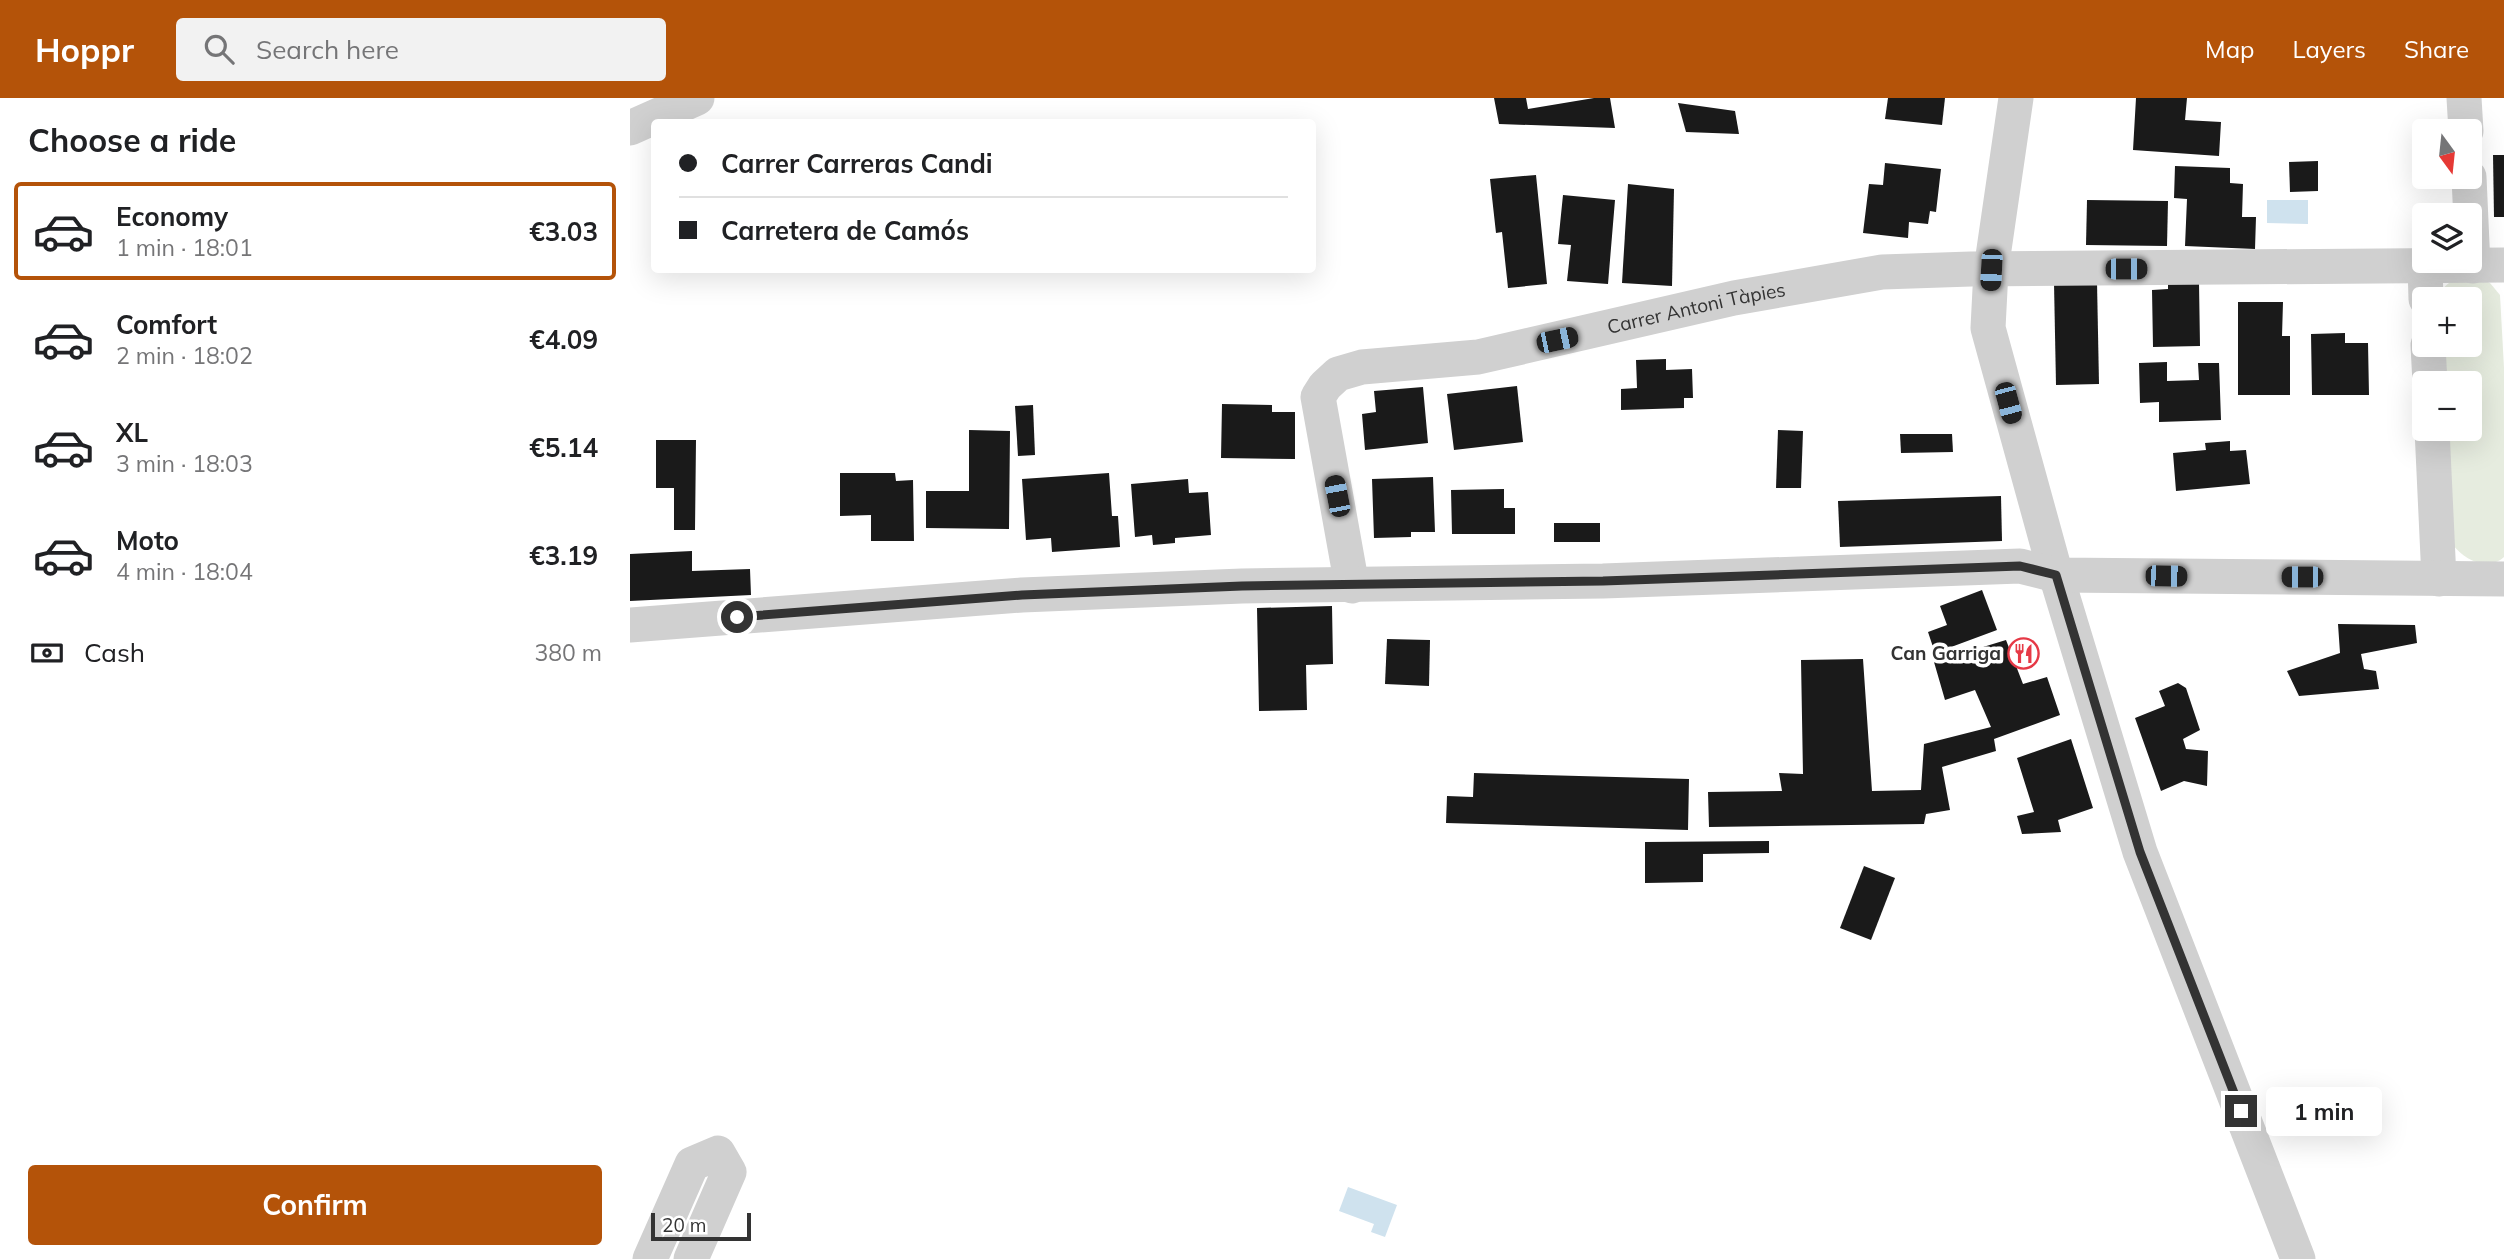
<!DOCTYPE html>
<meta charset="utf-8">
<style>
:root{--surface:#fff;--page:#f2f2f2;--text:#202124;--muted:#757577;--line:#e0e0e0;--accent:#b45309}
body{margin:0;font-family:Mulish,sans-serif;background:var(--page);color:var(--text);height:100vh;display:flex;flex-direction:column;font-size:26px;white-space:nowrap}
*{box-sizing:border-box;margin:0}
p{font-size:23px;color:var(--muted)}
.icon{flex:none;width:38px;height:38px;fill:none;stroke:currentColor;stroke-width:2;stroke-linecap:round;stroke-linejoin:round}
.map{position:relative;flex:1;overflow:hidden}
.drawer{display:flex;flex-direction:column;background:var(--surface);width:630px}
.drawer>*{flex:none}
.guide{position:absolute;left:21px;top:21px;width:665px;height:154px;border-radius:7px;box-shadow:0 7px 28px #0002;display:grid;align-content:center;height:154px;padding:0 28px;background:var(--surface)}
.needle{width:46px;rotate:165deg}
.fabs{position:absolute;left:1782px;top:21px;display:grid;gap:14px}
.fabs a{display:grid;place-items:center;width:70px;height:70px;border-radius:7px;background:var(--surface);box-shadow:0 7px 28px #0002;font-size:35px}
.scale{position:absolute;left:21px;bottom:18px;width:100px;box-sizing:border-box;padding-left:7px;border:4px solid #333;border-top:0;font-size:19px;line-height:24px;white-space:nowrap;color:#333;-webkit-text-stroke:5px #fff;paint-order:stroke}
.end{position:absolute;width:32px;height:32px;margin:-16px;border:9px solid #333;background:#fff;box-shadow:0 0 0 4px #fff}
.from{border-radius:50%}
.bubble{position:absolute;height:49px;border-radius:7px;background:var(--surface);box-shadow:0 7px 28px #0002;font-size:23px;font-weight:700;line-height:49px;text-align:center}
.car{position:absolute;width:21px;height:42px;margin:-21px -10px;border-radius:9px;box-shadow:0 0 5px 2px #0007;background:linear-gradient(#222 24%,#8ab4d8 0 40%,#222 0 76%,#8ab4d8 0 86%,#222 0)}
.guide b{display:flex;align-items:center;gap:24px;height:66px;font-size:26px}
.guide b+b{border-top:2px solid var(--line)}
.guide i{width:18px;height:18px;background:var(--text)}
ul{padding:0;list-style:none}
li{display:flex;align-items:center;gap:21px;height:98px;margin:0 14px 10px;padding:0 14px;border:4px solid transparent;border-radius:7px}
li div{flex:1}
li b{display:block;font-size:26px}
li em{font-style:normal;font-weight:700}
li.current{border-color:var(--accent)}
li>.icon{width:63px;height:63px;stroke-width:1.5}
h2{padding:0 28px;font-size:32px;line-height:84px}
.pay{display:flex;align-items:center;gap:18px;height:77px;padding:0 28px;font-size:26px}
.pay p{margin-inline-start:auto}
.cta{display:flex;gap:14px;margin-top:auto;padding:14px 28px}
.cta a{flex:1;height:80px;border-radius:7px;background:var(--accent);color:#fff;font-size:28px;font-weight:700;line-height:80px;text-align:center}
header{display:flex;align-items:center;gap:42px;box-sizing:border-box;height:98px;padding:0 35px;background:var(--accent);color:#fff}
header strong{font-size:33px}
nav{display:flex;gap:38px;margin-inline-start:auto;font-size:24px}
.search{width:490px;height:63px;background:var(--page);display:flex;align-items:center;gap:18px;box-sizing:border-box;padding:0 24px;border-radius:7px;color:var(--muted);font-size:26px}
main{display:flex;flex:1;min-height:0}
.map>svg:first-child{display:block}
.green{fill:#e6ecdf}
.water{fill:#cfe2ee}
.building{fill:#1a1a1a}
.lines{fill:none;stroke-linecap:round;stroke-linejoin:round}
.minor{stroke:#d0d0d0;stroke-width:35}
.route{stroke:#333;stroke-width:9}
.labels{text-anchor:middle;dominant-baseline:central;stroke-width:7;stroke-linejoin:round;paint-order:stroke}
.street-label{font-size:19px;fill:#333;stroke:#fff}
.poi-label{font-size:19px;font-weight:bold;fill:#333;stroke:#fff;text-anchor:end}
</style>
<header>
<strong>Hoppr</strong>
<div class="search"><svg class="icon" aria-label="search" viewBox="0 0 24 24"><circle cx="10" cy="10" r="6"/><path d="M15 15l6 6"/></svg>Search here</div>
<nav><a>Map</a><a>Layers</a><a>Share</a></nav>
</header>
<main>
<section class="drawer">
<h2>Choose a ride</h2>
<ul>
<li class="current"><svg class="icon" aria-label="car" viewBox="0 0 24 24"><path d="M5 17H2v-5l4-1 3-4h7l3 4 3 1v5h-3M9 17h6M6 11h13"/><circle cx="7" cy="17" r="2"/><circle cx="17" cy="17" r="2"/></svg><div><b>Economy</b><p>1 min · 18:01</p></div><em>€3.03</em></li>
<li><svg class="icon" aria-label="car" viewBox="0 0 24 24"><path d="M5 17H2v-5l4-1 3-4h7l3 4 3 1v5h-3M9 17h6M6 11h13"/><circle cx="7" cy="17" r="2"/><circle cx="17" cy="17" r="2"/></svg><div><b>Comfort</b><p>2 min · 18:02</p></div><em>€4.09</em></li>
<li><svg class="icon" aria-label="car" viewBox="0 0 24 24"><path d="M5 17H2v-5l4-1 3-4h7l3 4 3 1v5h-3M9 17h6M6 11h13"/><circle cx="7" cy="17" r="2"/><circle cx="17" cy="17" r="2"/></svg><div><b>XL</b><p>3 min · 18:03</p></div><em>€5.14</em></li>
<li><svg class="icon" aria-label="car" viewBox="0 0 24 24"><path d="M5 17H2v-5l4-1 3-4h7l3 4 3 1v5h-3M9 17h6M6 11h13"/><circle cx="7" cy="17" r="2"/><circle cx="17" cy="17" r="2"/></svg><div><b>Moto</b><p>4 min · 18:04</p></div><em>€3.19</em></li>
</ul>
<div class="pay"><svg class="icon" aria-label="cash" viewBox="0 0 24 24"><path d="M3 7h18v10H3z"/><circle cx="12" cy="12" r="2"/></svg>Cash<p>380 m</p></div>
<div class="cta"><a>Confirm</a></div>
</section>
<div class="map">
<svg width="1874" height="1161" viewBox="0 0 1874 1161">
<rect width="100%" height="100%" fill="#fff"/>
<!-- green -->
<path class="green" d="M1829,179H1845L1860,185L1870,197L1874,270V459C1857,474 1835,462 1823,447L1817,331H1839V285H1814L1812,247H1839V201H1810C1811,189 1818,185 1829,179Z"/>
<!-- water -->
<g class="water">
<path d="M1637,102H1678V126L1637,125Z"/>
<path d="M718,1089L767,1107L755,1139L741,1134L744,1126L709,1113Z"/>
</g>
<!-- building -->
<g class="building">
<path d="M864,0H896L898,11L964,0H980L985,30L869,26Z"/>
<path d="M1258,0H1315L1312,27L1255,21Z"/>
<path d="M1506,0H1557L1555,22L1591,24L1589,58L1503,52Z"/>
<path d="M1048,5L1105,13L1109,36L1056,34Z"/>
<path d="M1863,57H1874V119H1864Z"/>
<path d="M1688,63V93L1660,94L1659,64Z"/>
<path d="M1255,65L1311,71L1306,114L1300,113L1298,126L1279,124L1278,140L1233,135L1239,86L1253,87Z"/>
<path d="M1545,68L1600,70V85L1613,86L1612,119H1626L1625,151L1555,148L1557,101L1544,100Z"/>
<path d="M906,77L917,186L878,190L872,134L866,135L860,81Z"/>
<path d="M998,86L1044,91L1042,188L992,185Z"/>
<path d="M933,97L985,102L978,186L937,183L941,147L928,146Z"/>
<path d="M1457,102L1538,103L1537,148L1456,147Z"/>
<path d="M1467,184L1469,286L1426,287L1424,185Z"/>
<path d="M1538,185H1569L1570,248L1523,249L1522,192L1538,191Z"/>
<path d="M1608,204H1653L1652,238H1660V297H1608Z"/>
<path d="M1715,235V245H1738L1739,297H1682L1681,236Z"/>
<path d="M1036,261V272L1062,271L1063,300H1054V310L991,312V291L1007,290L1006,262Z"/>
<path d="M1537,264V283L1569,282L1568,265H1589L1591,322L1529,324V304L1510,305L1509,265Z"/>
<path d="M887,288L893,344L824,352L817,296Z"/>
<path d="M793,289L798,345L735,352L732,316L746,314L744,293Z"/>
<path d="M592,306L642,307V314H665V361L591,360Z"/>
<path d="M403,307L405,357L388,358L385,308Z"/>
<path d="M339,332L380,333L379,431L296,430V393H339Z"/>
<path d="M1148,332L1173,333L1171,390H1146Z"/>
<path d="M1270,336H1322L1323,354L1271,355Z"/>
<path d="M26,342H66L65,432H44V390H26Z"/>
<path d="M1600,343V353L1616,352L1620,386L1546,393L1543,355L1576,352L1575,345Z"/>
<path d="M210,375H265L266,383L283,382L284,443H241V417L210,418Z"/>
<path d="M479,375L482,418H488L490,449L422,454L421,440L396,442L392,381Z"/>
<path d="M803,379L805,434H781V439L744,440L742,381Z"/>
<path d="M558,381L559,395L578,394L581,437L545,440V445L523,447L522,437L505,439L501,386Z"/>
<path d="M874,391V410H885V436H822L821,392Z"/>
<path d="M1371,398L1372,443L1210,449L1208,403Z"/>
<rect x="924" y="425" width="46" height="19"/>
<path d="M62,453V473L120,471L121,497L0,503V456Z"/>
<path d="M1352,492L1367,532L1305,555L1298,534L1317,527L1310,508Z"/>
<path d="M702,508L703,566L676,567L677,612L629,613L627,510Z"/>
<path d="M1708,526L1785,527L1787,545L1731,556L1734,571L1746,573L1749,591L1669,598L1657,573L1710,555Z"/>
<path d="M757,541L800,542L799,588L755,586Z"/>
<path d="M1376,542L1393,586L1417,579L1430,617L1364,641L1366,653L1312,669L1320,712L1296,716L1294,726L1079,729L1078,694L1152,693L1149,675L1173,676L1171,562L1233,561L1242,693L1291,692L1294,646L1361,629L1345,592L1315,602L1304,564Z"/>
<path d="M1548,585L1556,590L1570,632L1553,641L1556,651L1578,653L1577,688L1554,683L1531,693L1505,620L1535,608L1529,593Z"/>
<path d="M1441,641L1463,710L1428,722L1431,734L1392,736L1387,718L1404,714L1387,660Z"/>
<path d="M844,675L1059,681L1058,732L816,725L817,698L843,699Z"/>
<path d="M1139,743V755L1073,756V784L1015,785V744Z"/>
<path d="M1234,768L1265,780L1241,842L1210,830Z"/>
</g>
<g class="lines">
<!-- minor -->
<g class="minor">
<path d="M1386,0L1361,172L1358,230L1426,477L1510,754L1668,1161"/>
<path d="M1834,0L1836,33"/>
<path d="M0,30L67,0"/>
<path d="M1839,79L1843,168"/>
<path d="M1795,168L1796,201"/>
<path d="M1798,247L1800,285"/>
<path d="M1802,331L1809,481"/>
<path id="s1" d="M722,488L688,299L695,288L708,276L732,269L848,259L1104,200L1252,174L1341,171L1874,167"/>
<path d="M0,527L392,497L612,488L973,483L1390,468L1426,477L1874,481"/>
<path d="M20,1161L62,1066L88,1055L99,1074L61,1161"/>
</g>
</g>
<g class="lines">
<!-- route -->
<path class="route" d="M107,519L392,497L612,488L973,483L1390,468L1426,477L1510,754L1611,1013"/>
</g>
<!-- icons -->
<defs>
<symbol id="restaurant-ring" viewBox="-11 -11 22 22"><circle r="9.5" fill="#fff" stroke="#e63946" stroke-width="1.5"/><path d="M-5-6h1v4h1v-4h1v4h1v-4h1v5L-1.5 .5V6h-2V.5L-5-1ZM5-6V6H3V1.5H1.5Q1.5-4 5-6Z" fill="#e63946"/></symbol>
</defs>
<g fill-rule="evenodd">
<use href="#restaurant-ring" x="1376" y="538" width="35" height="35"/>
</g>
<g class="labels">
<!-- street labels -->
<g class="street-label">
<text stroke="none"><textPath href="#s1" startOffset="588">Carrer Antoni Tàpies</textPath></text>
</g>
<!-- poi labels -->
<g class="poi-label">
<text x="1371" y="555">Can Garriga</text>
</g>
</g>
</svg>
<div class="fabs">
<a><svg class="needle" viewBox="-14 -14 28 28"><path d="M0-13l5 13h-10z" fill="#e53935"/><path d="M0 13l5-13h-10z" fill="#757577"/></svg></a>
<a><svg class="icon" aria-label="layers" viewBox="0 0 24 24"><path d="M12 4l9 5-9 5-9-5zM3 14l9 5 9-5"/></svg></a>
<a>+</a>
<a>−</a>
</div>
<div class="scale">20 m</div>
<i class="end from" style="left:107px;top:519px"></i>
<i class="end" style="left:1611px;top:1013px"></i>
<div class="bubble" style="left:1636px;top:989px;width:116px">1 min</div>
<i class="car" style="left:1496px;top:171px;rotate:90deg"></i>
<i class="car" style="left:1361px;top:172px;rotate:183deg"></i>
<i class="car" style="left:927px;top:242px;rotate:78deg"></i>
<i class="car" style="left:1378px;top:305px;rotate:165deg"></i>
<i class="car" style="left:707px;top:398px;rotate:349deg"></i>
<i class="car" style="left:1536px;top:478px;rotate:91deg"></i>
<i class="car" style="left:1672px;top:479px;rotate:270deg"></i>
<div class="guide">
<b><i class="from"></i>Carrer Carreras Candi</b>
<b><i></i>Carretera de Camós</b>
</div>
</div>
</main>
